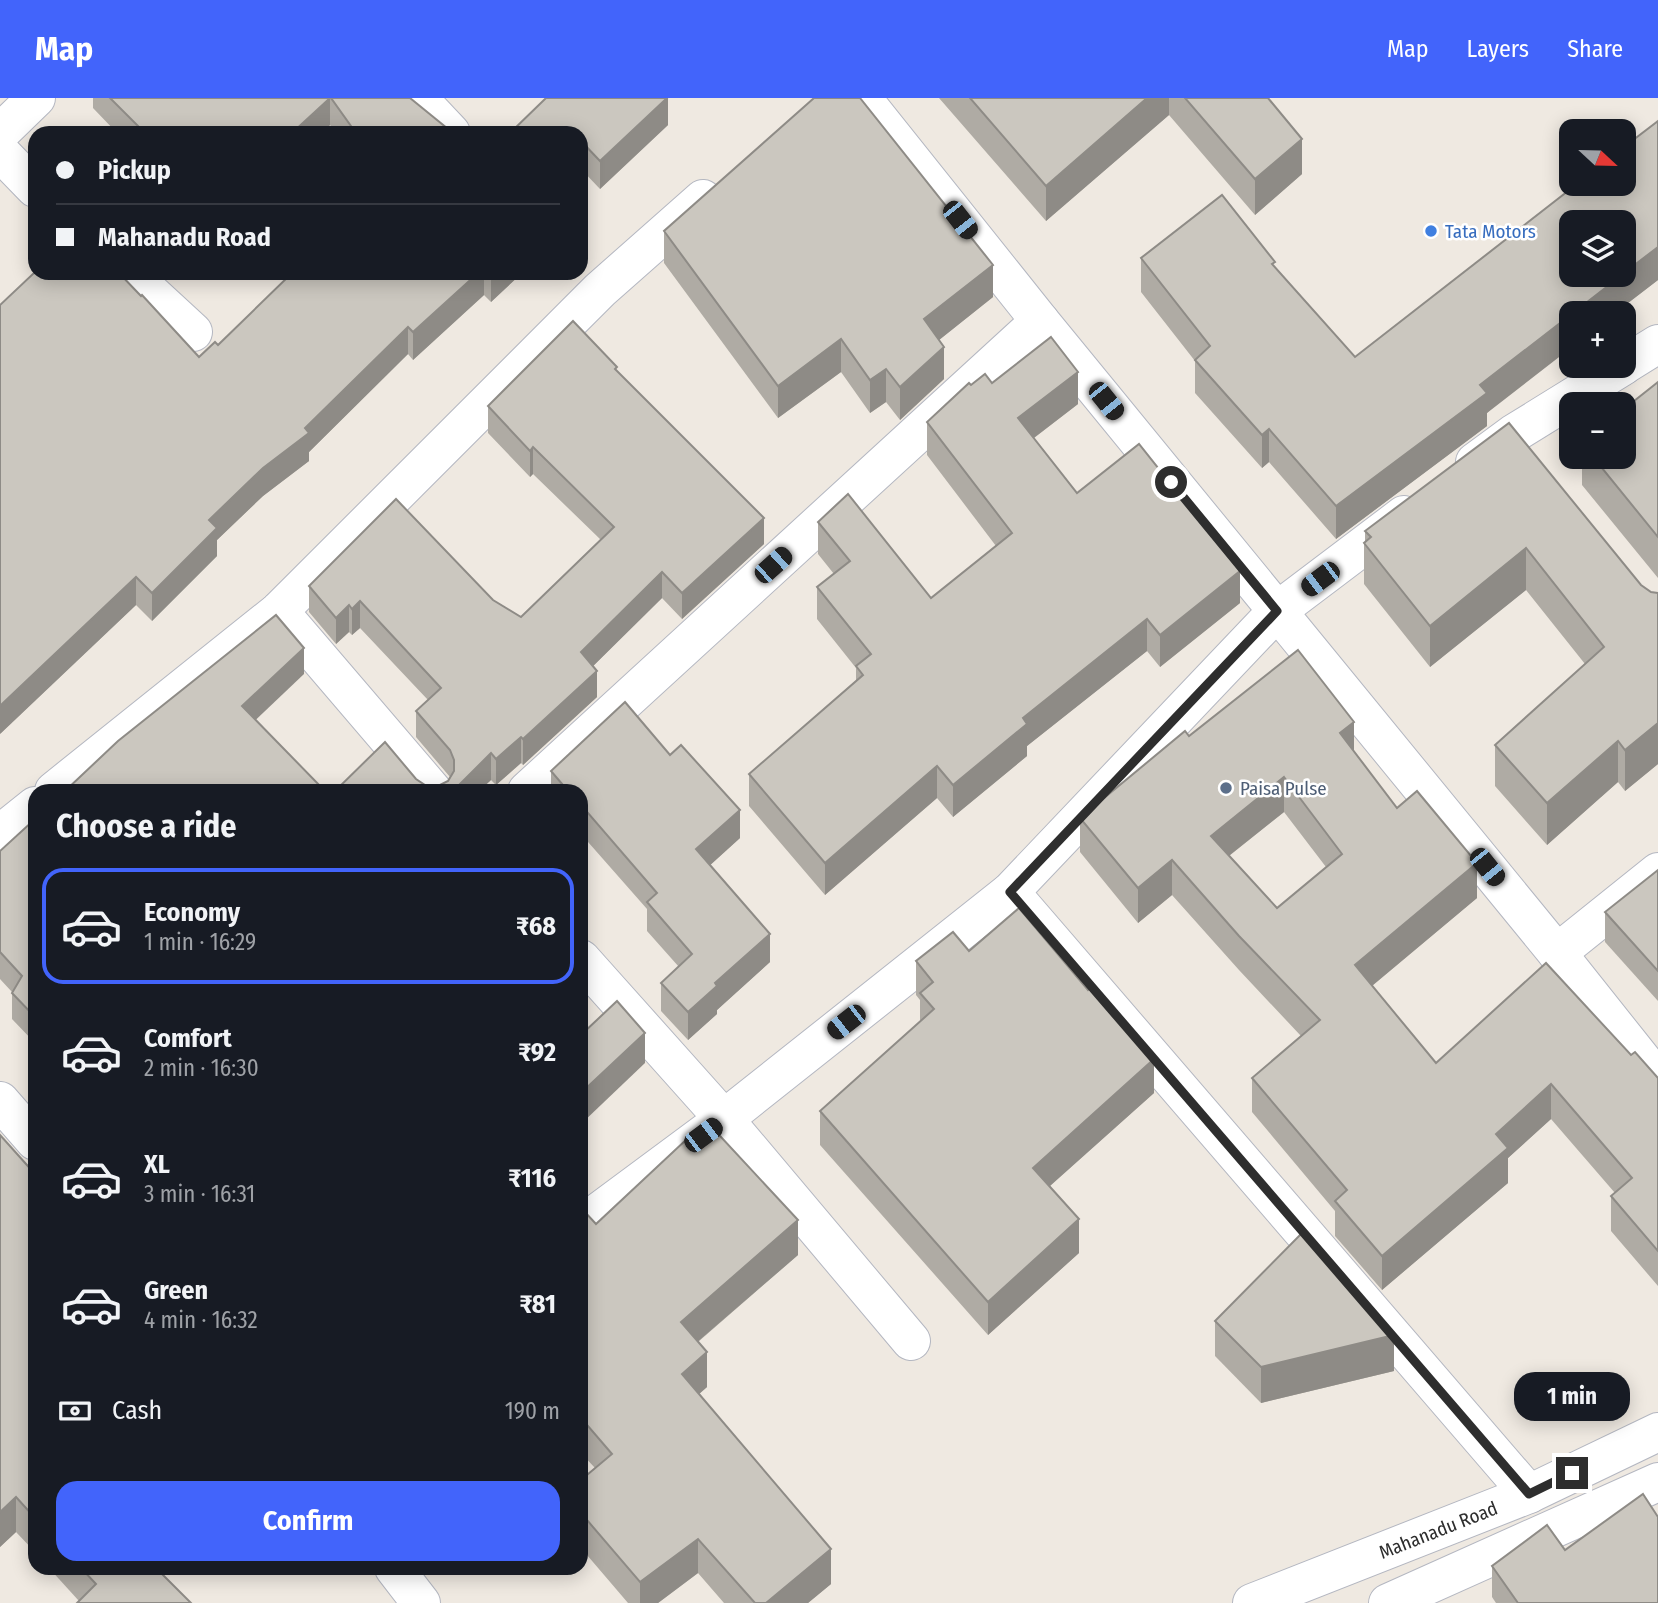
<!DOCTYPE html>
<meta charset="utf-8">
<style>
:root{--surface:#171b24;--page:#242831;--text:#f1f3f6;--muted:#9ea1a6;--line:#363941;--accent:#4264fb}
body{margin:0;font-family:"Fira Sans Condensed",sans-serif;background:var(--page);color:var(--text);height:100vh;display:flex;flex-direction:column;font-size:26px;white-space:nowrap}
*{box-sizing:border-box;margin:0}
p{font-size:23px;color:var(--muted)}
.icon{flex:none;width:38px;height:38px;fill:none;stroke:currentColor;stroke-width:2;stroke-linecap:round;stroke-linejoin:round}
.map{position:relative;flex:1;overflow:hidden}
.panel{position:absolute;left:28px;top:686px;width:560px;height:791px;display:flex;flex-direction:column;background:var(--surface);border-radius:21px;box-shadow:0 4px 18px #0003}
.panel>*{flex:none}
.guide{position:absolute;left:28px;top:28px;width:560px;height:154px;border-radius:21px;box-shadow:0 4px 18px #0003;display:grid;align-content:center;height:154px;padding:0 28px;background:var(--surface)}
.needle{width:46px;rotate:112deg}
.buttons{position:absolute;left:1559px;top:21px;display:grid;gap:14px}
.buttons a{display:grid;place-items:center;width:77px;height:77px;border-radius:14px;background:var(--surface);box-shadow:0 4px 18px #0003;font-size:35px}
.end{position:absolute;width:32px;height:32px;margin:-16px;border:9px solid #2e2e2e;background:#fff;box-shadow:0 0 0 4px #fff}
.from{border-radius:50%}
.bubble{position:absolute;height:49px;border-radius:21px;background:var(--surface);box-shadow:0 4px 18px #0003;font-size:23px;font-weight:700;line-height:49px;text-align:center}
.car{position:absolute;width:21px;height:42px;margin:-21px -10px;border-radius:9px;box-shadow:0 0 5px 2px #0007;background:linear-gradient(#222 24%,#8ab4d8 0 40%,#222 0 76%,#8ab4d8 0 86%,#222 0)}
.guide b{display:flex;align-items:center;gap:24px;height:66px;font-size:26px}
.guide b+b{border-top:2px solid var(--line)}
.guide i{width:18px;height:18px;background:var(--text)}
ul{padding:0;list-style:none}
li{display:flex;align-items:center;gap:21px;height:116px;margin:0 14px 10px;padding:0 14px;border:4px solid transparent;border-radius:21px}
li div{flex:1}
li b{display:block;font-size:26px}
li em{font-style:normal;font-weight:700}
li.active{border-color:var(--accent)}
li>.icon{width:63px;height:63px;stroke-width:1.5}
h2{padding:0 28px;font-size:32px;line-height:84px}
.pay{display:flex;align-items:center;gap:18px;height:77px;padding:0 28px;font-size:26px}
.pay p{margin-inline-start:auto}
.action{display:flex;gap:14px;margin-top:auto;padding:14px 28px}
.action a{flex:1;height:80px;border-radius:21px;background:var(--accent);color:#fff;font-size:28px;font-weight:700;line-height:80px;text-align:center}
header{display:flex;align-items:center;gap:42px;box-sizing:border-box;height:98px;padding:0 35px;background:var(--accent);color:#fff}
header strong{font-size:33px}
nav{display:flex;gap:38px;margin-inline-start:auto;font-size:24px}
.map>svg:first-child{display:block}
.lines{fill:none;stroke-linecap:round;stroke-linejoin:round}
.minor-casing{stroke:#b4b7c1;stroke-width:40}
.tertiary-casing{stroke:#b4b7c1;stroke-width:40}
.minor{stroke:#fff;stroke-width:38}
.tertiary{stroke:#fff;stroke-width:38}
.wall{fill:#afaba4;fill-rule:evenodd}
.shaded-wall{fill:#8e8b86}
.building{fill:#cbc7bf;stroke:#8e8b86;stroke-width:2;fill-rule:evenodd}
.route{stroke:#2e2e2e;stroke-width:9}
.shop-dot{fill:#3f7fe0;stroke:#fff;stroke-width:2.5}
.service-dot{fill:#5c6f8a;stroke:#fff;stroke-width:2.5}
.labels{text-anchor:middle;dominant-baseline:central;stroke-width:5;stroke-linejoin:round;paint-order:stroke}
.shop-label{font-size:19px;fill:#366cbe;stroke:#fff;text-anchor:start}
.service-label{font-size:19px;fill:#4e5e75;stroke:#fff;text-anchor:start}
.street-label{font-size:19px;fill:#2e2e2e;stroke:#fff}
</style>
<header>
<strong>Map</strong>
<nav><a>Map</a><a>Layers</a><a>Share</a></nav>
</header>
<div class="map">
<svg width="1658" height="1505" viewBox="0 0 1658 1505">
<rect width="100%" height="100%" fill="#efe9e1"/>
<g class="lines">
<defs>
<g id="minor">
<path d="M418,0L451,35"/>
<path d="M862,0L1040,223L1557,855L1658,982"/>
<path d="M0,35L36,0"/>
<path d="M0,54L35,90"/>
<path d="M129,175L193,234"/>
<path d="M1624,267L1658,246"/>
<path d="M1475,364L1513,336L1623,268"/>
<path d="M279,513L433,693"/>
<path d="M54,693L279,513L600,192L703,101"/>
<path d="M527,693L1040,223"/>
<path d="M0,736L35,708"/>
<path d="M1010,794L1529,1396"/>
<path d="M1557,855L1658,774"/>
<path d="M581,861L724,1021L911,1243"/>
<path d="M0,1003L35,1043"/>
<path d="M581,1127L724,1021L1010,794L1277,513L1404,417"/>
<path d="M394,1470L421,1505"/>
</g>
<g id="tertiary">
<path id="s1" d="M1252,1505L1529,1396L1658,1334"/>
<path d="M1388,1505L1658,1384"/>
</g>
</defs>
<!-- minor casing -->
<use href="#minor" class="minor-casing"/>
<!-- tertiary casing -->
<use href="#tertiary" class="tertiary-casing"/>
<!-- minor -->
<use href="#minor" class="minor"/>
<!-- tertiary -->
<use href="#tertiary" class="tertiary"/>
</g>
<!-- wall -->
<g class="wall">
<path d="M93,0H410L453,35H336L330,27L322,35H117L93,10Z"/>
<path d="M668,0V27L600,91L581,71V35Z"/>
<path d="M939,0H1268L1302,76L1255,117L1169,17L1046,123Z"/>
<path d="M1658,23V182L1615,215H1572L1487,315V328L1336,441L1269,364L1262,370L1195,295V263L1141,194V160L1275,170L1355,259Z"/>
<path d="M664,133L993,199L939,242L944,281L900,322L886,304L870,315L841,274L778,320L664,165Z"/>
<path d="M292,175H522L491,204L484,197L413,262L408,256L309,354V363L263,398L217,442V458L152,523L136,507L0,636L199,259L218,247Z"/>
<path d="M617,274L764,446L682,521L662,500L593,568L597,599L523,667L521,665L496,687L491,682L479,693H335L416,681L425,687L438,688L448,683L450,679L416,639V613L428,602L360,530L352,537L349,534L336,546L309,514V488L493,502L521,519L601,442L533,376L530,379L488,335V308Z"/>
<path d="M1658,284V480L1582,387V359H1624Z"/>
<path d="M992,285L1078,306L1034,340L1077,395L1240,505L1160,569L1147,553L1027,648V658L953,719L937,700L825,797L749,708V676L856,583V570L817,521V489L834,476L818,456V424L931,500L996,448L927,357V324L971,287Z"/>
<path d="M1509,325L1641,487L1651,494L1658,495V666L1625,693L1618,684L1547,747L1495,688V647L1585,566L1526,492L1430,569L1364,486V445L1365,444V433Z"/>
<path d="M1189,638L1354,654L1397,710L1477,800L1372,888L1436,965L1631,957L1658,980V1188L1611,1133V1098L1615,1095L1551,1021L1508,1060V1085L1382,1192L1335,1138V1113L1252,1014V980L1301,938L1239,872L1172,797L1138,825L1080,754V720ZM1284,714L1326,769L1277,810L1229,758Z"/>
<path d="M551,673L740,740L710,767L770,864L717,912V916L688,942L661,913V885L679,869L647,833V811L581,736V693H551Z"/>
<path d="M35,721V945L12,921V894L0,881V753Z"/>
<path d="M1658,772V903L1605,844V814Z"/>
<path d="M969,853L1154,995L1050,1088L1079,1155L988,1237L820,1047V1013L920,924V902L916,897V863Z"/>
<path d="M0,1037L35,1076V1454L16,1434L0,1449Z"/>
<path d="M581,1117L596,1126L798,1157L698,1244L707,1289L699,1296L831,1486L808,1505H724L698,1475L658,1505H628L581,1450V1382L595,1370L581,1355Z"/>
<path d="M1349,1188L1394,1273L1261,1305L1215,1258V1223Z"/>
<path d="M1565,1452L1658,1505H1496L1492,1499V1468Z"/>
<path d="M49,1470H156L79,1503Z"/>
</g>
<!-- shaded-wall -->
<g class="shaded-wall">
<path d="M330,0V27L322,35H292Z"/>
<path d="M667,0H668V27L600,91V63Z"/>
<path d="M1147,0H1169V17L1046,123V88Z"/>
<path d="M1302,41V76L1255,117V81Z"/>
<path d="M1658,149V182L1615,215H1572L1622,177H1624V175Z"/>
<path d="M993,167V199L924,254V221Z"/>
<path d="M478,175H484V197L413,262V234Z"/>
<path d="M492,175H522L491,204V176Z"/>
<path d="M1572,216V249L1487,315V328L1336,441V408L1480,287Z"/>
<path d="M408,229V256L309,354V363L263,398L217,442V458L152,523V495L209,422L305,330Z"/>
<path d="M841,241V274L778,320V288Z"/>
<path d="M944,249V281L900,322V289Z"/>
<path d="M886,271V304L870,315V282Z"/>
<path d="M1078,274V306L1018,352V320Z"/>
<path d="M1269,331V364L1262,370V337Z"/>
<path d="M533,349V376L530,379V353Z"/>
<path d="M764,420V446L682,521V495Z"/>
<path d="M1526,450V492L1430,569V528Z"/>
<path d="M1240,473V505L1160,569V537Z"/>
<path d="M662,474V500L581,580V554Z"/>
<path d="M136,479V507L0,636V608Z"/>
<path d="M360,503V530L352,537V511Z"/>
<path d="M349,507V534L336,546V520Z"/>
<path d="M1147,521V553L1027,648V658L953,719V687L1023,620Z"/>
<path d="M304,550V576L242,635V608Z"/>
<path d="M597,573V599L523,667V641Z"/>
<path d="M1354,624V658L1340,635Z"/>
<path d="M1658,625V666L1625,693V652Z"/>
<path d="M521,639V665L496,687V661Z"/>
<path d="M1618,643V684L1547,747V705Z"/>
<path d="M491,655V682L479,693H453Z"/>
<path d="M937,668V700L825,797V765Z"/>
<path d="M1284,679V714L1211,772V738Z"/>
<path d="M740,712V740L696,780V751Z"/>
<path d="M1172,762V797L1138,825V790Z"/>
<path d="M1477,765V800L1355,902V867Z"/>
<path d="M770,836V864L717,912V916L688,942V914L715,885Z"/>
<path d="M645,935V965L581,1026V995Z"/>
<path d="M1154,961V995L1033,1103V1070Z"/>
<path d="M1551,986V1021L1508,1060V1085L1382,1192V1158L1496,1036Z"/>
<path d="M1079,1121V1155L988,1237V1204Z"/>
<path d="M798,1122V1157L681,1258V1224Z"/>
<path d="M1394,1237V1273L1261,1305V1269Z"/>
<path d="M707,1254V1289L682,1311V1276Z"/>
<path d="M16,1399V1434L0,1449V1414Z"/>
<path d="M698,1441V1475L658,1505H640V1484Z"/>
<path d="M831,1451V1486L808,1505H766Z"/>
</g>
<!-- building -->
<g class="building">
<path d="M110,0H330L292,35H145Z"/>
<path d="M331,0H410L453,35H356Z"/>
<path d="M546,0H667L600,63L581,43V35H510Z"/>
<path d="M814,0H860L993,167L924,221L944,249L900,289L886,271L870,282L841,241L778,288L664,133Z"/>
<path d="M970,0H1147L1046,88Z"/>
<path d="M1185,0H1268L1302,41L1255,81Z"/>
<path d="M1658,23V149L1624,175V124H1572V177H1622L1480,287L1487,295L1336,408L1269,331L1262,337L1195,262L1210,248L1141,160L1222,97L1275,164L1272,166L1355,259L1577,86H1624V49Z"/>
<path d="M35,174V175H119L141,198L142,197L199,259L215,244L218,247L292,175H478L413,234L408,229L305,330L309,335L263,370L209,422L217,430L152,495L136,479L0,608V207Z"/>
<path d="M573,223L617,269L615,271L764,420L682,495L662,474L581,554L597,573L523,641L521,639L496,661L491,655L453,693H335L385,644L416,681L425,687L438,688L448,683L454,673V662L450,652L416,613L441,590L360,503L352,511L349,507L336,520L309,488L396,401L493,502L521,519L614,429L533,349L530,353L488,308Z"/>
<path d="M1051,239L1078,274L1018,320L1077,395L1139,346L1240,473L1160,537L1147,521L1023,620L1027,626L953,687L937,668L825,765L749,676L863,577L856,568L871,556L817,489L850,463L818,424L848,396L931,500L1012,435L927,324L969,285L971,287L985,276L992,285Z"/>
<path d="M1658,284V439L1593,359H1624V311Z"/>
<path d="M1509,325L1641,487L1651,494L1658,495V625L1625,652L1618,643L1547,705L1495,647L1604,549L1526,450L1430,528L1364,445L1371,439L1365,433Z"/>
<path d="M276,517L304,550L242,608L325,693H65L118,643Z"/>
<path d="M1298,552L1354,624L1340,635L1397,710L1417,693L1477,765L1355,867L1436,965L1546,865L1631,957L1635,954L1658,980V1153L1611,1098L1632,1080L1551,986L1496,1036L1508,1050L1382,1158L1335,1103L1347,1092L1252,980L1320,922L1239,838L1172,762L1138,790L1080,720L1185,633L1189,638ZM1284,679L1342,756L1277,810L1211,738Z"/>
<path d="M625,604L670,657L681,647L740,712L696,751L770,836L715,885L717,888L688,914L661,885L692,856L647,804L657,795L581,707V693H568L551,673Z"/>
<path d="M331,688L335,693H326Z"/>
<path d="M35,721V919L12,895L22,878L0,854V753Z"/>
<path d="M1658,772V873L1605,814Z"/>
<path d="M1019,810L1088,892L1091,889L1154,961L1033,1070L1079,1121L988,1204L820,1013L934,911L920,895L933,884L916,863L953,834L969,853Z"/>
<path d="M617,903L645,935L581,995V937Z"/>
<path d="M708,1025L798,1122L681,1224L707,1254L682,1276L831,1451L766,1505H755L698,1441L640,1484L581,1415V1382L612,1356L581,1320V1117L585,1114L596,1126L688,1040Z"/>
<path d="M0,1037L35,1076V1420L16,1399L0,1414Z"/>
<path d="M1304,1133L1349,1185L1347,1186L1394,1237L1261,1269L1215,1223Z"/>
<path d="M1643,1396L1658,1419V1505H1518L1492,1468L1547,1427L1565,1452Z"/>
<path d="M81,1470H156L191,1505H77L96,1486Z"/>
</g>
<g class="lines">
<!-- route -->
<path class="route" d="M1171,384L1277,513L1010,794L1529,1396L1572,1375"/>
</g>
<!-- markers -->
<circle class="shop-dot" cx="1431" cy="133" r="7"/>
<circle class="service-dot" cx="1226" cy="690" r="7"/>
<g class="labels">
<!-- shop labels -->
<g class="shop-label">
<text x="1445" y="133">Tata Motors</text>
</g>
<!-- service labels -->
<g class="service-label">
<text x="1240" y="690">Paisa Pulse</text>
</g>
<!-- street labels -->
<g class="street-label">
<text stroke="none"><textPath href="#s1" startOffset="200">Mahanadu Road</textPath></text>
</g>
</g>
</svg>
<div class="buttons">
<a><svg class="needle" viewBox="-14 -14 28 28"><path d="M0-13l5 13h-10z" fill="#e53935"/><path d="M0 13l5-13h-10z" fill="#9ea1a6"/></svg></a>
<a><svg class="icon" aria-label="layers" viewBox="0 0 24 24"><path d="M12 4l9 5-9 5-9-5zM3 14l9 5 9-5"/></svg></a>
<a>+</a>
<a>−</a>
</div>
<i class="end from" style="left:1171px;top:384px"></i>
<i class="end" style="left:1572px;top:1375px"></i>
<div class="bubble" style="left:1514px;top:1274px;width:116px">1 min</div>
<i class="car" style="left:960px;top:122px;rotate:142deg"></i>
<i class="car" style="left:1106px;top:303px;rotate:141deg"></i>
<i class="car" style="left:773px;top:467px;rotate:48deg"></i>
<i class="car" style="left:1320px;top:481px;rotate:233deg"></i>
<i class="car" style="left:1487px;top:769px;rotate:141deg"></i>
<i class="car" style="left:846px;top:924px;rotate:232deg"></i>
<i class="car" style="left:703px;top:1037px;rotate:53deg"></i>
<div class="guide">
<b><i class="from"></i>Pickup</b>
<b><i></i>Mahanadu Road</b>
</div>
<section class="panel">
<h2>Choose a ride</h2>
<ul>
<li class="active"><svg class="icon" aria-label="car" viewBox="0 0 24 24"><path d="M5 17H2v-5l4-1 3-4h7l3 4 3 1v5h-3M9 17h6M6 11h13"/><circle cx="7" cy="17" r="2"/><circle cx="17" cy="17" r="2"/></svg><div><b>Economy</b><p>1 min · 16:29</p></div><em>₹68</em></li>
<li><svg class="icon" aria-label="car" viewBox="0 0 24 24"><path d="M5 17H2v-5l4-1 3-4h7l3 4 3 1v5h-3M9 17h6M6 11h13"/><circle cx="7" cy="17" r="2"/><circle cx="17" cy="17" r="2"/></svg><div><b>Comfort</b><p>2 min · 16:30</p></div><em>₹92</em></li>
<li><svg class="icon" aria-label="car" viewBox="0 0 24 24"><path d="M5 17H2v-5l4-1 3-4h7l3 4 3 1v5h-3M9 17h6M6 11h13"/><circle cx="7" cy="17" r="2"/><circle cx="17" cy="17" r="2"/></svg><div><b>XL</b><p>3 min · 16:31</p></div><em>₹116</em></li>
<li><svg class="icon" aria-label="car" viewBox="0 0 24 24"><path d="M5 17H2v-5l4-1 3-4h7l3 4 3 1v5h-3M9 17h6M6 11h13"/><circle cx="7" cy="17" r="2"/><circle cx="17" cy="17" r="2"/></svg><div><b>Green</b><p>4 min · 16:32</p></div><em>₹81</em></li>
</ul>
<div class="pay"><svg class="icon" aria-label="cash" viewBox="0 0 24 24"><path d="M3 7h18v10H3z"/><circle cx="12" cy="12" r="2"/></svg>Cash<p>190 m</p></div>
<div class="action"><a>Confirm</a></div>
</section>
</div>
